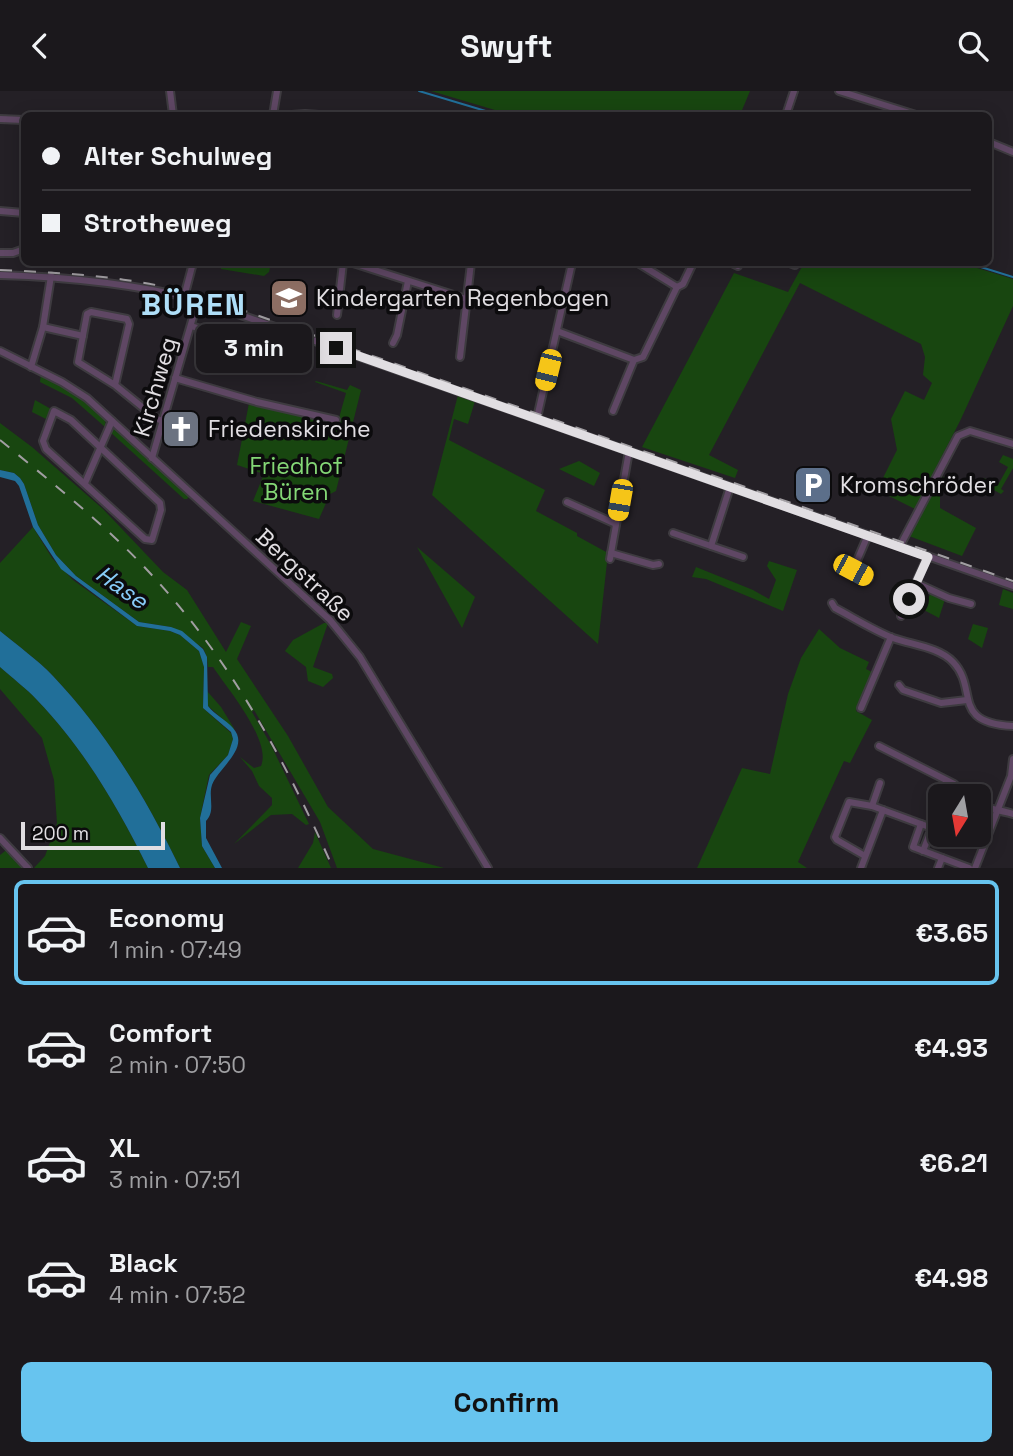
<!DOCTYPE html>
<meta charset="utf-8">
<style>
:root{--surface:#1b181c;--page:#282529;--text:#f1f3f6;--muted:#a0a0a3;--line:#39373b;--accent:#67c4ef}
body{margin:0;font-family:"Space Grotesk",sans-serif;background:var(--page);color:var(--text);height:100vh;display:flex;flex-direction:column;font-size:26px;white-space:nowrap}
*{box-sizing:border-box;margin:0}
p{font-size:23px;color:var(--muted)}
.icon{flex:none;width:38px;height:38px;fill:none;stroke:currentColor;stroke-width:2;stroke-linecap:round;stroke-linejoin:round}
.map{position:relative;height:777px;overflow:hidden}
.drawer{display:flex;flex-direction:column;background:var(--surface);flex:1}
.drawer>*{flex:none}
.hud{position:absolute;left:21px;top:21px;width:971px;height:154px;border-radius:10px;box-shadow:0 4px 18px #0003,0 0 0 2px var(--line);display:grid;align-content:center;height:154px;padding:0 21px;background:var(--surface)}
.needle{width:46px;rotate:191deg}
.fabs{position:absolute;left:928px;top:693px;display:grid;gap:14px}
.fabs a{display:grid;place-items:center;width:63px;height:63px;border-radius:10px;background:var(--surface);box-shadow:0 4px 18px #0003,0 0 0 2px var(--line);font-size:35px}
.scale{position:absolute;left:21px;bottom:18px;width:144px;box-sizing:border-box;padding-left:7px;border:4px solid #e1dee2;border-top:0;font-size:19px;line-height:24px;white-space:nowrap;color:#e1dee2;-webkit-text-stroke:5px #0c0b0d;paint-order:stroke}
.end{position:absolute;width:32px;height:32px;margin:-16px;border:9px solid #e1dee2;background:#111;box-shadow:0 0 0 4px #111}
.from{border-radius:50%}
.bubble{position:absolute;height:49px;border-radius:10px;background:var(--surface);box-shadow:0 4px 18px #0003,0 0 0 2px var(--line);font-size:23px;font-weight:700;line-height:49px;text-align:center}
.car{position:absolute;width:21px;height:42px;margin:-21px -10px;border-radius:9px;box-shadow:0 0 5px 2px #0007;background:linear-gradient(#f5c518 24%,#345 0 40%,#f5c518 0 76%,#345 0 86%,#f5c518 0)}
.hud b{display:flex;align-items:center;gap:24px;height:66px;font-size:26px}
.hud b+b{border-top:2px solid var(--line)}
.hud i{width:18px;height:18px;background:var(--text)}
ul{padding:12px 0 0;list-style:none}
li{display:flex;align-items:center;gap:21px;height:105px;margin:0 14px 10px;padding:0 7px;border:4px solid transparent;border-radius:10px}
li div{flex:1}
li b{display:block;font-size:26px}
li em{font-style:normal;font-weight:700}
li.selected{border-color:var(--accent)}
li>.icon{width:63px;height:63px;stroke-width:1.5}
.cta{display:flex;gap:14px;margin-top:auto;padding:14px 21px}
.cta a{flex:1;height:80px;border-radius:10px;background:var(--accent);color:#111;font-size:28px;font-weight:700;line-height:80px;text-align:center}
header{display:flex;justify-content:space-between;align-items:center;height:91px;padding:0 21px;background:var(--surface);font-size:32px;font-weight:700}
.map>svg:first-child{display:block}
.green{fill:#184610}
.water{fill:#216f99}
.lines{fill:none;stroke-linecap:round;stroke-linejoin:round}
.stream{stroke:#216f99;stroke-width:2}
.minor-casing{stroke:#3e3b40;stroke-width:10}
.minor{stroke:#5f4764;stroke-width:6}
.rail{stroke:#a19ea2;stroke-width:2;stroke-dasharray:12 12;stroke-linecap:butt}
.route{stroke:#e1dee2;stroke-width:9}
.labels{text-anchor:middle;dominant-baseline:central;stroke-width:7;stroke-linejoin:round;paint-order:stroke}
.poi-label{font-size:23px;fill:#e1dee2;stroke:#0c0b0d;text-anchor:start}
.street-label{font-size:23px;fill:#e1dee2;stroke:#0c0b0d}
.park-label{font-size:23px;fill:#84d776;stroke:#0c0b0d}
.water-label{font-size:24px;font-style:italic;fill:#87cbf7;stroke:#0c0b0d}
.district-label{font-size:30px;font-weight:bold;letter-spacing:2px;fill:#afdff8;stroke:#0c0b0d}
</style>
<header><svg class="icon" aria-label="back" viewBox="0 0 24 24"><path d="M15 5l-7 7 7 7"/></svg>Swyft<svg class="icon" aria-label="search" viewBox="0 0 24 24"><circle cx="10" cy="10" r="6"/><path d="M15 15l6 6"/></svg></header>
<div class="map">
<svg width="1013" height="777" viewBox="0 0 1013 777">
<rect width="100%" height="100%" fill="#242026"/>
<!-- green -->
<g class="green">
<path d="M431,0H750L740,24H512Z"/>
<path d="M221,172H271L269,181L264,185L221,178Z"/>
<path d="M804,172H961L1013,188V215L960,330L915,418L877,399L897,359L891,328L905,300L924,309L932,292L923,284L925,266L921,253L800,192L709,364L738,379L735,387L642,356L734,182L788,201Z"/>
<path d="M41,283L86,309L106,327L105,336L72,307L40,291Z"/>
<path d="M316,290L347,299L350,294L361,299L336,400L330,403L319,428L253,410L264,383L237,374L249,312L337,334L346,302L315,291Z"/>
<path d="M458,304L475,310L468,333L454,328L449,349L545,399L536,420L577,442V445L608,462L598,553L432,404Z"/>
<path d="M35,309L51,318L48,329L32,321Z"/>
<path d="M0,332L32,356L103,418L163,481L187,499L226,561L241,531L251,535L237,568L288,645L328,716L373,758L444,777H337L320,731L254,619L252,621L271,654L309,733L306,734L292,723L271,724L234,753L272,714V707L259,695L252,680L240,666L254,677L261,675C272,650 227,597 213,576H208L207,566L203,557L171,536L139,531L76,485L56,464L38,434L24,393L20,387L14,382L0,379Z"/>
<path d="M111,336L117,337L190,404L187,408H184L109,340Z"/>
<path d="M1003,364L1013,368V377L1001,398L1004,400L1001,403L981,392L984,387L998,394L1008,376L999,371Z"/>
<path d="M579,370L600,382L594,395L559,378Z"/>
<path d="M944,385L940,400V417L976,437L962,465L909,445L936,394Z"/>
<path d="M33,436L52,467L73,489L137,535L170,540L180,544L199,560L204,576L203,617L231,642L233,648L228,664L209,684L200,727L202,755L215,777H180C146,707 107,642 53,585C38,569 18,555 0,540V472Z"/>
<path d="M417,456L475,506L462,537Z"/>
<path d="M769,470L797,479L783,520L706,488L692,486L696,476L753,499L769,508L776,489L767,475Z"/>
<path d="M1003,498L1013,502V518L999,514Z"/>
<path d="M931,502L945,508L939,527L922,518Z"/>
<path d="M324,532H328L313,576L332,583L333,587L323,596L308,590L306,576L285,560L293,549Z"/>
<path d="M973,533L988,537L982,557L968,548Z"/>
<path d="M819,538L840,557L869,571L866,578L872,581L856,620L872,629L850,672L844,670L798,771L807,777H697L742,677L770,683L788,603L801,567Z"/>
<path d="M0,576C12,587 26,597 37,609C84,658 118,716 148,777H34L45,765L57,732L54,689L42,647L0,598Z"/>
<path d="M207,600L221,616L235,639L208,615Z"/>
<path d="M315,741L331,777H298L313,752Z"/>
<path d="M9,757L28,777H0V764Z"/>
</g>
<!-- water -->
<g class="water">
<path d="M0,379L14,382L20,387L24,393L38,434L56,464L76,485L139,531L171,536L182,540L203,558L207,566L208,615C215,624 225,628 233,637C251,657 218,677 212,694C208,706 216,720 206,730V747L222,777H215L202,755L200,727L210,684L228,664L233,648L231,641L203,617L204,576L199,560L180,544L170,540L137,535L61,478L33,436L19,395L15,390L0,386Z"/>
<path d="M0,540C18,555 38,569 53,585C107,642 146,707 180,777H148C118,716 84,658 37,609C26,597 12,587 0,576Z"/>
</g>
<g class="lines">
<!-- stream -->
<g class="stream">
<path d="M419,0L499,24"/>
<path d="M968,172L1013,186"/>
</g>
<defs>
<g id="minor">
<path d="M170,0L173,24"/>
<path d="M839,0L916,24"/>
<path d="M273,24L277,0"/>
<path d="M292,24L305,23L319,24"/>
<path d="M786,24L794,0"/>
<path d="M0,28L24,29"/>
<path d="M989,51L1013,61"/>
<path d="M0,120L24,122"/>
<path d="M0,162H13L24,158"/>
<path d="M353,172L466,208"/>
<path d="M638,172L677,196"/>
<path d="M732,172L738,175"/>
<path d="M790,172L795,174L797,172"/>
<path d="M0,184C68,186 132,192 198,209L1013,495"/>
<path d="M184,206L193,172"/>
<path d="M337,224L343,172"/>
<path d="M191,235L242,251"/>
<path d="M43,236L83,245"/>
<path d="M557,240L634,269"/>
<path d="M393,252L397,244L408,190"/>
<path d="M0,260L62,291L87,307L330,529L360,566L488,777"/>
<path d="M460,266L471,172"/>
<path d="M31,276L43,236L51,185"/>
<path d="M175,287L257,311L336,329"/>
<path d="M115,294L129,233L127,228L91,221L87,223L78,271L115,294L157,328L163,330"/>
<path d="M54,320L71,329L160,412L161,419L152,449L145,448L46,358L43,350Z"/>
<path d="M613,320L634,269L643,266L677,196L683,193L693,172"/>
<path d="M537,327L572,172"/>
<path d="M152,367L198,209"/>
<path d="M85,392L112,330"/>
<path d="M567,411L616,433"/>
<path d="M673,442L743,466"/>
<path d="M711,455L730,396"/>
<path d="M900,455L958,345L970,340L1013,353"/>
<path d="M611,462L653,474L659,473"/>
<path d="M610,468L629,360"/>
<path d="M843,472L869,487"/>
<path d="M853,479L868,444"/>
<path d="M916,492L949,507L971,513"/>
<path d="M832,512L835,517C854,527 873,539 893,547C912,554 939,556 953,571C979,598 950,632 1013,635"/>
<path d="M901,525L928,465"/>
<path d="M899,594L903,599L941,612L967,609"/>
<path d="M861,617L891,546"/>
<path d="M879,655L954,693L966,705"/>
<path d="M978,713C990,719 1001,719 1013,723"/>
<path d="M872,715L880,692"/>
<path d="M921,733L932,737L923,760"/>
<path d="M0,747L28,777"/>
<path d="M865,765L837,749L835,746L849,711L872,715L921,733L913,756L969,777"/>
<path d="M861,777L883,719"/>
<path d="M938,777L942,767"/>
<path d="M975,777L1011,685L1013,668"/>
</g>
</defs>
<!-- minor casing -->
<use href="#minor" class="minor-casing"/>
<!-- minor -->
<use href="#minor" class="minor"/>
<!-- rail -->
<g class="rail">
<path d="M0,179C70,182 138,186 205,206L1013,490"/>
<path d="M0,349C55,394 112,439 159,492C234,575 288,675 333,777"/>
</g>
</g>
<g class="lines">
<!-- route -->
<path class="route" d="M336,257L928,466L909,508"/>
</g>
<!-- icons -->
<defs>
<symbol id="school-square" viewBox="-11 -11 22 22"><rect x="-9" y="-9" width="18" height="18" rx="4" fill="#8d6e63" stroke="#0c0b0d"/><path d="M0-5L7-2L0 1L-7-2ZM-4 1L0 2.5L4 1V4Q0 6-4 4Z" fill="#fff"/></symbol>
<symbol id="church-square" viewBox="-11 -11 22 22"><rect x="-9" y="-9" width="18" height="18" rx="4" fill="#6b7280" stroke="#0c0b0d"/><path d="M-1.2-6h2.4v3.5h3.3v2.4h-3.3V6h-2.4V-.1h-3.3v-2.4h3.3Z" fill="#fff"/></symbol>
<symbol id="parking-square" viewBox="-11 -11 22 22"><rect x="-9" y="-9" width="18" height="18" rx="4" fill="#5c6f8a" stroke="#0c0b0d"/><path d="M-3.5-5.5H1a3.5 3.5 0 0 1 0 7H-1V5.5H-3.5ZM-1-3.4V-.6H.8a1.4 1.4 0 0 0 0-2.8Z" fill="#fff"/></symbol>
</defs>
<g fill-rule="evenodd">
<use href="#school-square" x="267" y="185" width="44" height="44"/>
<use href="#church-square" x="159" y="316" width="44" height="44"/>
<use href="#parking-square" x="791" y="372" width="44" height="44"/>
</g>
<g class="labels">
<!-- poi labels -->
<g class="poi-label">
<text x="316" y="207">Kindergarten Regenbogen</text>
<text x="208" y="338">Friedenskirche</text>
<text x="840" y="394">Kromschröder</text>
</g>
<!-- street labels -->
<g class="street-label">
<text transform="translate(155 296) rotate(-74)">Kirchweg</text>
<text transform="translate(305 484) rotate(43)">Bergstraße</text>
</g>
<!-- park labels -->
<g class="park-label">
<text x="296" y="375">Friedhof<tspan x="296" dy="26">Büren</tspan></text>
</g>
<!-- water labels -->
<g class="water-label">
<text transform="translate(122 496) rotate(35)">Hase</text>
</g>
<!-- district labels -->
<g class="district-label">
<text x="194" y="213">BÜREN</text>
</g>
</g>
</svg>
<div class="fabs">
<a><svg class="needle" viewBox="-14 -14 28 28"><path d="M0-13l5 13h-10z" fill="#e53935"/><path d="M0 13l5-13h-10z" fill="#a0a0a3"/></svg></a>
</div>
<div class="scale">200 m</div>
<i class="end from" style="left:909px;top:508px"></i>
<i class="end" style="left:336px;top:257px"></i>
<div class="bubble" style="left:196px;top:233px;width:116px">3 min</div>
<i class="car" style="left:548px;top:279px;rotate:194deg"></i>
<i class="car" style="left:620px;top:409px;rotate:190deg"></i>
<i class="car" style="left:853px;top:479px;rotate:118deg"></i>
<div class="hud">
<b><i class="from"></i>Alter Schulweg</b>
<b><i></i>Strotheweg</b>
</div>
</div>
<section class="drawer">
<ul>
<li class="selected"><svg class="icon" aria-label="car" viewBox="0 0 24 24"><path d="M5 17H2v-5l4-1 3-4h7l3 4 3 1v5h-3M9 17h6M6 11h13"/><circle cx="7" cy="17" r="2"/><circle cx="17" cy="17" r="2"/></svg><div><b>Economy</b><p>1 min · 07:49</p></div><em>€3.65</em></li>
<li><svg class="icon" aria-label="car" viewBox="0 0 24 24"><path d="M5 17H2v-5l4-1 3-4h7l3 4 3 1v5h-3M9 17h6M6 11h13"/><circle cx="7" cy="17" r="2"/><circle cx="17" cy="17" r="2"/></svg><div><b>Comfort</b><p>2 min · 07:50</p></div><em>€4.93</em></li>
<li><svg class="icon" aria-label="car" viewBox="0 0 24 24"><path d="M5 17H2v-5l4-1 3-4h7l3 4 3 1v5h-3M9 17h6M6 11h13"/><circle cx="7" cy="17" r="2"/><circle cx="17" cy="17" r="2"/></svg><div><b>XL</b><p>3 min · 07:51</p></div><em>€6.21</em></li>
<li><svg class="icon" aria-label="car" viewBox="0 0 24 24"><path d="M5 17H2v-5l4-1 3-4h7l3 4 3 1v5h-3M9 17h6M6 11h13"/><circle cx="7" cy="17" r="2"/><circle cx="17" cy="17" r="2"/></svg><div><b>Black</b><p>4 min · 07:52</p></div><em>€4.98</em></li>
</ul>
<div class="cta"><a>Confirm</a></div>
</section>
